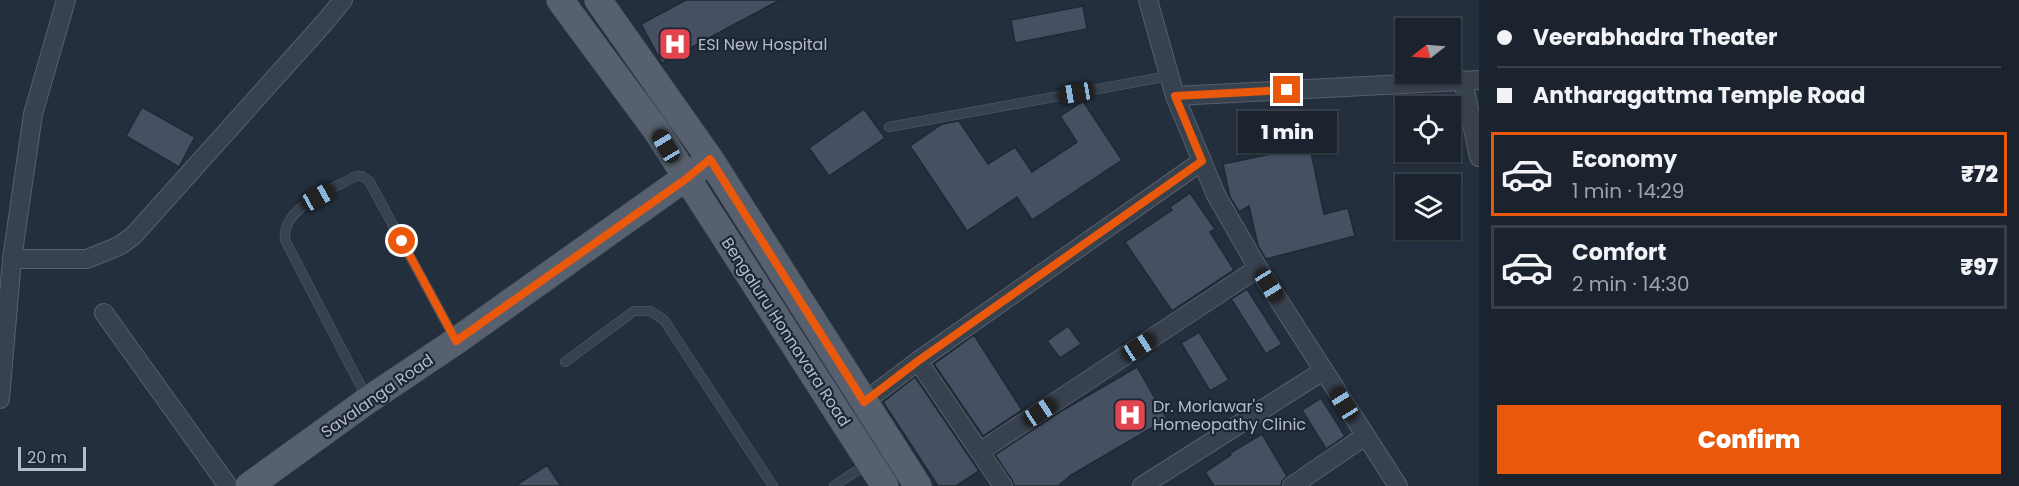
<!DOCTYPE html>
<meta charset="utf-8">
<style>
:root{--surface:#1b232e;--page:#282f3a;--text:#f1f3f6;--muted:#a0a4aa;--line:#39404a;--accent:#ea580c}
body{margin:0;font-family:Poppins,sans-serif;background:var(--page);color:var(--text);height:100vh;display:flex;flex-direction:column;font-size:22px;white-space:nowrap}
*{box-sizing:border-box;margin:0}
p{font-size:20px;color:var(--muted)}
.icon{flex:none;width:33px;height:33px;fill:none;stroke:currentColor;stroke-width:2;stroke-linecap:round;stroke-linejoin:round}
.map{position:relative;flex:1;overflow:hidden}
.details{display:flex;flex-direction:column;background:var(--surface);width:540px}
.details>*{flex:none}
.banner{display:grid;align-content:center;height:132px;padding:0 18px;background:var(--surface)}
.needle{width:39px;rotate:253deg}
.controls{position:absolute;left:1395px;top:18px;display:grid;gap:12px}
.controls a{display:grid;place-items:center;width:66px;height:66px;border-radius:0px;background:var(--surface);box-shadow:0 2px 4px #0004,0 0 0 2px var(--line);font-size:30px}
.scale{position:absolute;left:18px;bottom:15px;width:68px;box-sizing:border-box;padding-left:6px;border:3px solid #b4bcc9;border-top:0;font-size:16px;line-height:21px;white-space:nowrap;color:#b4bcc9;-webkit-text-stroke:4px #1d2633;paint-order:stroke}
.end{position:absolute;width:27px;height:27px;margin:-14px;border:8px solid #ea580c;background:#fff;box-shadow:0 0 0 3px #fff}
.from{border-radius:50%}
.bubble{position:absolute;height:42px;border-radius:0px;background:var(--surface);box-shadow:0 2px 4px #0004,0 0 0 2px var(--line);font-size:20px;font-weight:800;line-height:42px;text-align:center}
.car{position:absolute;width:18px;height:36px;margin:-18px -9px;border-radius:8px;box-shadow:0 0 4px 2px #0007;background:linear-gradient(#222 24%,#8ab4d8 0 40%,#222 0 76%,#8ab4d8 0 86%,#222 0)}
.banner b{display:flex;align-items:center;gap:21px;height:57px;font-size:22px}
.banner b+b{border-top:2px solid var(--line)}
.banner i{width:15px;height:15px;background:var(--text)}
ul{padding:0;list-style:none}
li{display:flex;align-items:center;gap:18px;height:84px;margin:0 12px 9px;padding:0 6px;border:3px solid var(--line);border-radius:0px}
li div{flex:1}
li b{display:block;font-size:22px}
li em{font-style:normal;font-weight:800}
li.active{border-color:var(--accent)}
li>.icon{width:54px;height:54px;stroke-width:1.5}
.button{display:flex;gap:12px;margin-top:auto;padding:12px 18px}
.button a{flex:1;height:69px;border-radius:0px;background:var(--accent);color:#fff;font-size:24px;font-weight:800;line-height:69px;text-align:center}
main{display:flex;flex:1;min-height:0}
.map>svg:first-child{display:block}
.building{fill:#455162;stroke:#1f2835;stroke-width:1.5}
.lines{fill:none;stroke-linecap:round;stroke-linejoin:round}
.lane-casing{stroke:#565f6c;stroke-width:10}
.street-casing{stroke:#565f6c;stroke-width:20}
.primary-casing{stroke:#414a57;stroke-width:28}
.lane{stroke:#38414e;stroke-width:9}
.street{stroke:#38414e;stroke-width:18}
.primary{stroke:#56606e;stroke-width:27}
.route{stroke:#ea580c;stroke-width:8}
.labels{text-anchor:middle;dominant-baseline:central;stroke-width:4.5;stroke-linejoin:round;paint-order:stroke}
.poi-label{font-size:16px;fill:#b4bcc9;stroke:#1d2633;text-anchor:start}
.street-label{font-size:16px;fill:#b4bcc9;stroke:#1d2633}
</style>
<main>
<div class="map">
<svg width="1479" height="486" viewBox="0 0 1479 486">
<rect width="100%" height="100%" fill="#242f3e"/>
<!-- building -->
<g class="building">
<path d="M686,0H780L662,63L641,24Z"/>
<path d="M1083,6L1087,29L1015,43L1011,20Z"/>
<path d="M1083,101L1122,160L1032,220L1017,197L967,231L910,146L942,124L959,121L988,164L1015,147L1032,172L1077,142L1060,116Z"/>
<path d="M142,107L195,137L179,167L126,136Z"/>
<path d="M864,109L885,138L829,176L809,148Z"/>
<path d="M1308,138L1324,214L1348,208L1355,236L1266,259L1258,246L1249,206L1239,212L1230,197L1223,164L1285,151L1283,143Z"/>
<path d="M1190,193L1215,229L1210,232L1234,270L1172,311L1125,242L1172,210L1170,207Z"/>
<path d="M1247,289L1282,344L1266,354L1231,299Z"/>
<path d="M1068,326L1081,344L1060,358L1047,341Z"/>
<path d="M1199,332L1229,380L1210,391L1181,343Z"/>
<path d="M974,335L1022,410L983,436L934,364Z"/>
<path d="M1137,367L1167,419L1071,475L1058,486H1014L1012,480L995,455L1058,413Z"/>
<path d="M915,377L979,471L956,486H938L883,402Z"/>
<path d="M1321,398L1345,436L1326,449L1302,410Z"/>
<path d="M1262,434L1287,476L1282,481L1281,486H1214L1205,472L1231,455L1230,453Z"/>
<path d="M547,465L561,486H515Z"/>
</g>
<g class="lines">
<defs>
<g id="lane">
<path d="M889,127L1169,76"/>
<path d="M565,362L634,311H650L664,320L773,486"/>
<path d="M367,398L285,240C281,207 332,190 356,176H362L369,181L455,339"/>
<path d="M834,486L867,464"/>
</g>
<g id="street">
<path d="M1148,0L1175,96L1216,195L1258,268L1398,486"/>
<path d="M1463,81L1479,157"/>
<path d="M1175,96L1479,80"/>
<path d="M12,259H87L119,246L133,236L325,22L343,0"/>
<path d="M104,313L228,486"/>
<path d="M918,361L1003,486"/>
<path d="M0,399L12,259L33,114L66,0"/>
<path d="M864,402L918,361L1202,161"/>
<path d="M981,451L1258,268"/>
<path d="M1142,486L1323,371"/>
<path d="M1292,486L1365,436"/>
</g>
<g id="primary">
<path d="M560,0L656,130L885,486"/>
<path d="M598,0L710,159L918,486"/>
<path d="M249,486L368,400L456,341L699,168"/>
</g>
</defs>
<!-- lane casing -->
<use href="#lane" class="lane-casing"/>
<!-- street casing -->
<use href="#street" class="street-casing"/>
<!-- primary casing -->
<use href="#primary" class="primary-casing"/>
<!-- lane -->
<use href="#lane" class="lane"/>
<!-- street -->
<use href="#street" class="street"/>
<!-- primary -->
<use href="#primary" class="primary"/>
</g>
<g class="lines">
<!-- route -->
<path class="route" d="M402,241L456,341L686,179L710,159L864,402L918,361L1202,161L1175,96L1287,90"/>
</g>
<!-- icons -->
<defs>
<symbol id="hospital-square" viewBox="-11 -11 22 22"><rect x="-9" y="-9" width="18" height="18" rx="4" fill="#e0444e" stroke="#1d2633"/><path d="M-5-5h3v3.5h4V-5h3V5h-3V1.5h-4V5h-3Z" fill="#fff"/></symbol>
</defs>
<g fill-rule="evenodd">
<use href="#hospital-square" x="656" y="25" width="38" height="38"/>
<use href="#hospital-square" x="1111" y="396" width="38" height="38"/>
</g>
<g class="labels">
<!-- poi labels -->
<g class="poi-label">
<text x="698" y="44">ESI New Hospital</text>
<text x="1153" y="406">Dr. Morlawar's<tspan x="1153" dy="18">Homeopathy Clinic</tspan></text>
</g>
<!-- street labels -->
<g class="street-label">
<text transform="translate(786 332) rotate(57)">Bengaluru Honnavara Road</text>
<text transform="translate(377 396) rotate(-35)">Savalanga Road</text>
</g>
</g>
</svg>
<div class="controls">
<a><svg class="needle" viewBox="-14 -14 28 28"><path d="M0-13l5 13h-10z" fill="#e53935"/><path d="M0 13l5-13h-10z" fill="#a0a4aa"/></svg></a>
<a><svg class="icon" aria-label="locate" viewBox="0 0 24 24"><circle cx="12" cy="12" r="6"/><path d="M12 2v4M12 18v4M2 12h4M18 12h4"/></svg></a>
<a><svg class="icon" aria-label="layers" viewBox="0 0 24 24"><path d="M12 4l9 5-9 5-9-5zM3 14l9 5 9-5"/></svg></a>
</div>
<div class="scale">20 m</div>
<i class="end from" style="left:402px;top:241px"></i>
<i class="end" style="left:1287px;top:90px"></i>
<div class="bubble" style="left:1238px;top:111px;width:99px">1 min</div>
<i class="car" style="left:1076px;top:93px;rotate:260deg"></i>
<i class="car" style="left:666px;top:146px;rotate:329deg"></i>
<i class="car" style="left:318px;top:197px;rotate:61deg"></i>
<i class="car" style="left:1269px;top:285px;rotate:148deg"></i>
<i class="car" style="left:1139px;top:347px;rotate:57deg"></i>
<i class="car" style="left:1344px;top:404px;rotate:328deg"></i>
<i class="car" style="left:1040px;top:412px;rotate:57deg"></i>
</div>
<section class="details">
<div class="banner">
<b><i class="from"></i>Veerabhadra Theater</b>
<b><i></i>Antharagattma Temple Road</b>
</div>
<ul>
<li class="active"><svg class="icon" aria-label="car" viewBox="0 0 24 24"><path d="M5 17H2v-5l4-1 3-4h7l3 4 3 1v5h-3M9 17h6M6 11h13"/><circle cx="7" cy="17" r="2"/><circle cx="17" cy="17" r="2"/></svg><div><b>Economy</b><p>1 min · 14:29</p></div><em>₹72</em></li>
<li><svg class="icon" aria-label="car" viewBox="0 0 24 24"><path d="M5 17H2v-5l4-1 3-4h7l3 4 3 1v5h-3M9 17h6M6 11h13"/><circle cx="7" cy="17" r="2"/><circle cx="17" cy="17" r="2"/></svg><div><b>Comfort</b><p>2 min · 14:30</p></div><em>₹97</em></li>
</ul>
<div class="button"><a>Confirm</a></div>
</section>
</main>
